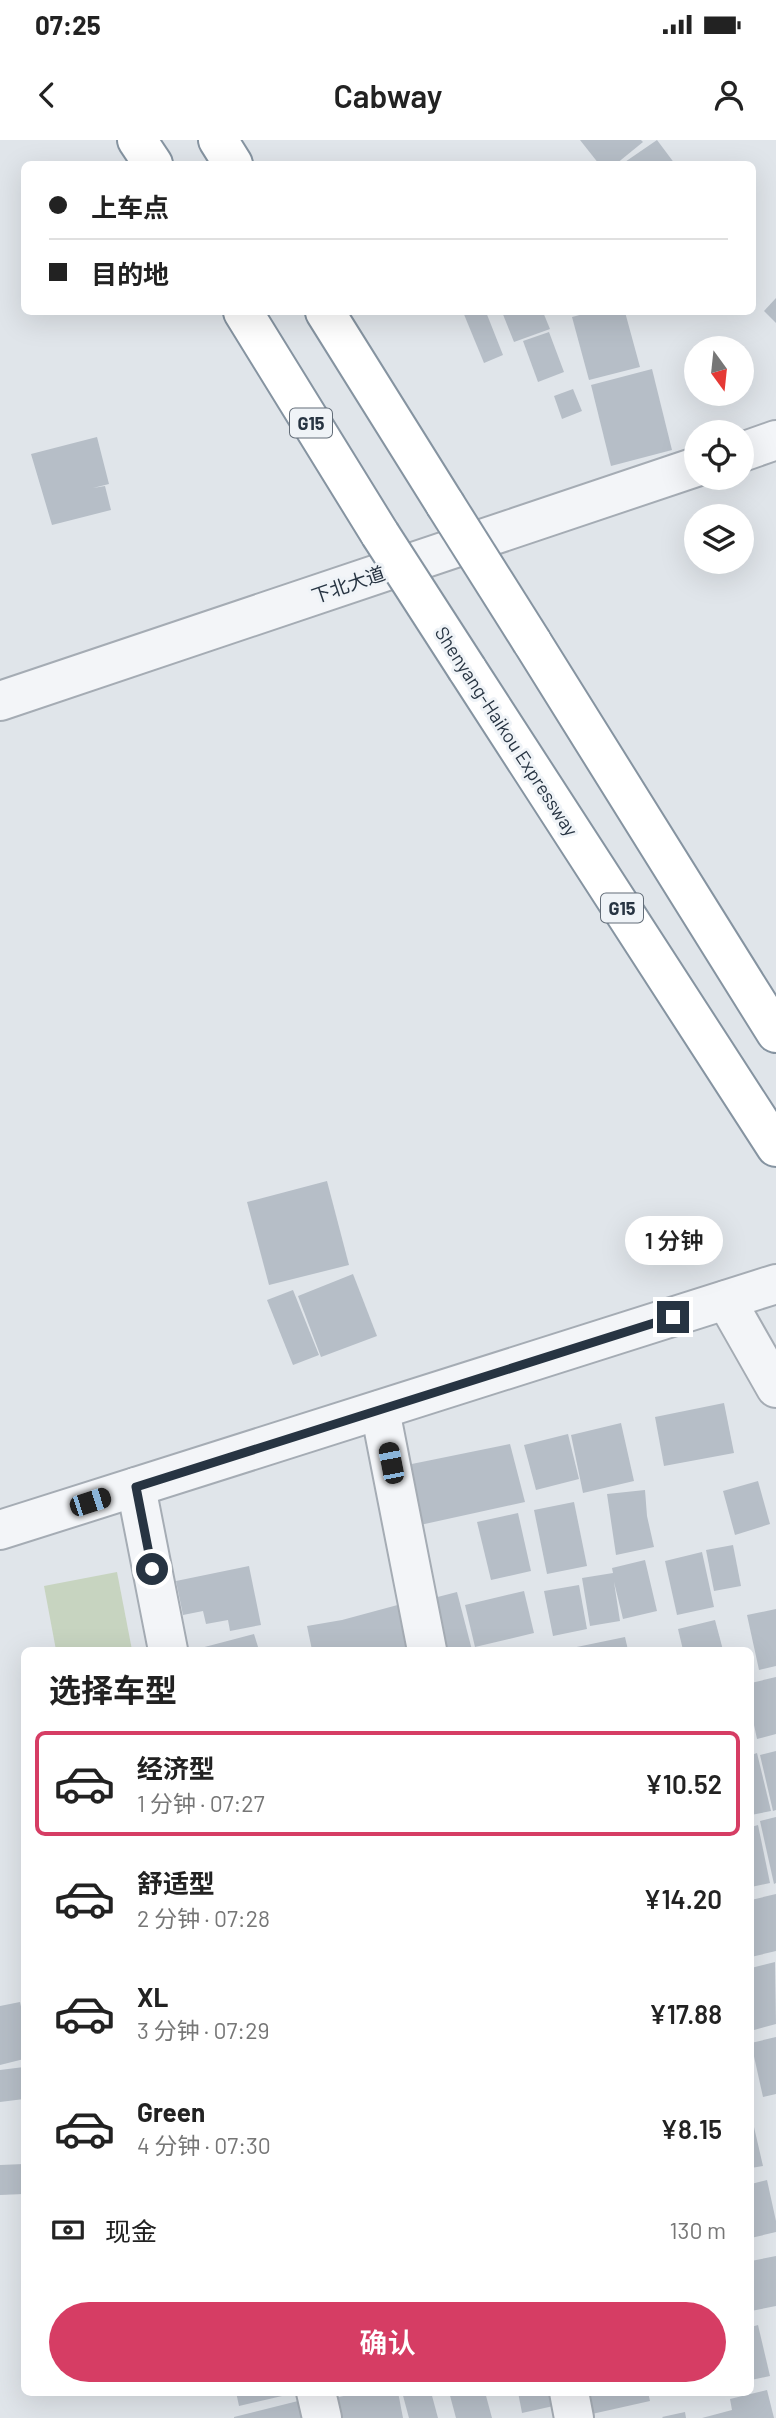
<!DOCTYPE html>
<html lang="zh">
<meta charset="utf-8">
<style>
:root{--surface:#fff;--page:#f2f2f2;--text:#222;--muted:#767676;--line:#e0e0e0;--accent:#d63d64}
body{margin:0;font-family:Barlow,"Noto Sans SC",sans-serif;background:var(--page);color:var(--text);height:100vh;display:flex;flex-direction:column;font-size:26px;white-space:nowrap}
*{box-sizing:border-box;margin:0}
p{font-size:23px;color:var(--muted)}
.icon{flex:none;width:38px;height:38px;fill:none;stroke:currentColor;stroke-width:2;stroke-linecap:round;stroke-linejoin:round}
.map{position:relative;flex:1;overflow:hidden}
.sheet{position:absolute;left:21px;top:1507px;width:733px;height:749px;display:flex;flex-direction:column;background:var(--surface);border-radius:10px;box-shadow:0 7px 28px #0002}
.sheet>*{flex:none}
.guide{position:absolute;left:21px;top:21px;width:735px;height:154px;border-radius:10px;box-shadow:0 7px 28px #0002;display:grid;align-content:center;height:154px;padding:0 28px;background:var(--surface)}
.needle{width:46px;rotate:165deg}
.buttons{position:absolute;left:684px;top:196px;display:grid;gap:14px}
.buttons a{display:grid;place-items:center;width:70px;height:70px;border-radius:50%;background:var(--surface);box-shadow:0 7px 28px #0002;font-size:35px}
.end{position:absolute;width:32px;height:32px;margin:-16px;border:9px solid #273442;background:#fff;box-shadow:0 0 0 4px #fff}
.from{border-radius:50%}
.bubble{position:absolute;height:49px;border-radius:24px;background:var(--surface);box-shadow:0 7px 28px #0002;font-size:23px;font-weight:600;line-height:49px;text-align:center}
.car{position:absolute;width:21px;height:42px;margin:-21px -10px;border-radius:9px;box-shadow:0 0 5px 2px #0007;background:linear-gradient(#222 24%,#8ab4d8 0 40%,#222 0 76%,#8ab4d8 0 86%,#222 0)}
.guide b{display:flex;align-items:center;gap:24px;height:66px;font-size:26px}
.guide b+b{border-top:2px solid var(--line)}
.guide i{width:18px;height:18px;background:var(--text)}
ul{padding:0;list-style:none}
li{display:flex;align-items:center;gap:21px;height:105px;margin:0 14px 10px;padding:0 14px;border:4px solid transparent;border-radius:10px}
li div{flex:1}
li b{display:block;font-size:26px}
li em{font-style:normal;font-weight:600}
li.active{border-color:var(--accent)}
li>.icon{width:63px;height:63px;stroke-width:1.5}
h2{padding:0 28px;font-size:32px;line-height:84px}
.pay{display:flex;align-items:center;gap:18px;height:77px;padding:0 28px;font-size:26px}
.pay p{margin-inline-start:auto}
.primary-button{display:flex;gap:14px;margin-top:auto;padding:14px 28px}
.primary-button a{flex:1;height:80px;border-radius:42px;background:var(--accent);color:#fff;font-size:28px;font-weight:600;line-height:80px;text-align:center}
.status{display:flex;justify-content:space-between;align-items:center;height:49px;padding:0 35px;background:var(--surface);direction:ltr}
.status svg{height:19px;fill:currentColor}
header{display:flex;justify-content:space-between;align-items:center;height:91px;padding:0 28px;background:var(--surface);font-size:32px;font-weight:600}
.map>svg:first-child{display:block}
.green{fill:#c7d4c0}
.building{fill:#b6bec7}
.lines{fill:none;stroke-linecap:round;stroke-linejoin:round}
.minor-casing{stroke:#a5acb4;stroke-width:42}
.highway-casing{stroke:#8694a1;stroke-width:42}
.minor{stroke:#f3f5f8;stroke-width:38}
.highway{stroke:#fff;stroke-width:38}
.highway-bridge-casing{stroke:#8694a1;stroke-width:42;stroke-linecap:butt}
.highway-bridge{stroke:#fff;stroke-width:38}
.route{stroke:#273442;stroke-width:9}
.labels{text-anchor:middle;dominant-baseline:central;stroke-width:6;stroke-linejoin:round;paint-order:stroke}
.shield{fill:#eff3f7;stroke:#636d78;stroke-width:2}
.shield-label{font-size:18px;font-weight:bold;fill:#273442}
.street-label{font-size:19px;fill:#273442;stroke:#eff3f7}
</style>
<div class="status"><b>07:25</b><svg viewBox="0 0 49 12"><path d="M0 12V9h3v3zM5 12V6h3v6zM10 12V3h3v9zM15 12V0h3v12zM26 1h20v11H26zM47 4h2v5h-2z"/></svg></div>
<header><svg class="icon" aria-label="back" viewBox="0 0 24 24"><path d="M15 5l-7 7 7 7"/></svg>Cabway<svg class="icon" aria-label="person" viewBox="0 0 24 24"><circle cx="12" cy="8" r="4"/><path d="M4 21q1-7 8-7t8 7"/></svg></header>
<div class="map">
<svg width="776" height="2278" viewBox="0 0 776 2278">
<rect width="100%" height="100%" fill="#e0e5ea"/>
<!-- green -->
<path class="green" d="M117,1432L132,1510H56L44,1446Z"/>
<!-- building -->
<g class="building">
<path d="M580,0H641L643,2L616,24H599Z"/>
<path d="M657,0L675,24H622Z"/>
<path d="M776,158V183L764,171Z"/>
<path d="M463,172H486L503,215L484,223Z"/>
<path d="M502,172H543L550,189L514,202Z"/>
<path d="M591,172H625L640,227L589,240L572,177Z"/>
<path d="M549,192L564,232L538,242L523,201Z"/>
<path d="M652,229L672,310L611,326L591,245Z"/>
<path d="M573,249L582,271L562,279L554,256Z"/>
<path d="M97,297L109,344L93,348L105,346L111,370L52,385L31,314Z"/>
<path d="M327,1041L349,1125L269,1145L247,1062Z"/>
<path d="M353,1134L377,1196L321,1217L298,1156Z"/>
<path d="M293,1150L319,1215L293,1225L267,1160Z"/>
<path d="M724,1263L734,1313L664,1326L655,1277Z"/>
<path d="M621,1283L634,1341L583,1353L571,1295Z"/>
<path d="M568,1294L579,1339L536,1350L524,1305Z"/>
<path d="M510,1304L525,1362L411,1387L397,1327Z"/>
<path d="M758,1341L770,1384L735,1395L723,1351Z"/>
<path d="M645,1350L647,1376L654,1407L616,1415L607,1354Z"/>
<path d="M574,1362L587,1426L547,1434L534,1370Z"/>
<path d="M518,1373L531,1431L491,1440L477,1382Z"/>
<path d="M733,1405L741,1446L714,1451L706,1410Z"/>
<path d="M702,1412L714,1467L677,1475L665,1421Z"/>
<path d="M645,1420L657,1471L623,1479L614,1442L620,1481L590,1486L582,1438L613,1433L612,1428Z"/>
<path d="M249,1426L261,1485L230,1491L228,1480L206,1484L203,1471L183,1475L176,1441Z"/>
<path d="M579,1445L587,1489L553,1496L544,1451Z"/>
<path d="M524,1451L534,1493L475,1507L465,1465Z"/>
<path d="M457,1452L472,1510H434L422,1461Z"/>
<path d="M405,1463L417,1510H312L307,1486L342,1480Z"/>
<path d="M776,1469V1526L759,1530L747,1475Z"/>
<path d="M715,1480L723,1510H683L678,1489Z"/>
<path d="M254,1494L259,1510H197V1509Z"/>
<path d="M625,1497L628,1510H567V1509Z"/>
<path d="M776,1537V1594L757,1599L751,1571V1543Z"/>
<path d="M776,1611V1670L773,1671L760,1615Z"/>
<path d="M757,1613L771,1671L751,1675V1615Z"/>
<path d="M776,1677V1743L774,1744L760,1681Z"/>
<path d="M758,1685L770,1743L751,1747V1687Z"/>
<path d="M776,1754V1811L751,1817V1760Z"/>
<path d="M775,1822L776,1884L754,1890L751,1879V1828Z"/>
<path d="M20,1862L24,1880V1919L0,1925V1866Z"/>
<path d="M776,1897V1954L763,1957L751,1903Z"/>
<path d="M24,1927V1959L0,1962V1930Z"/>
<path d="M751,1974L763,2026L751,2028Z"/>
<path d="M24,2024V2054L0,2055V2025Z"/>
<path d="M767,2040L776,2081V2092L751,2098V2044Z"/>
<path d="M776,2116V2166L751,2171V2121Z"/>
<path d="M758,2185L770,2236L751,2240V2187Z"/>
<path d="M767,2250L774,2278H702L732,2270L730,2259Z"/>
<path d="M236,2252H295V2253L239,2266Z"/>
<path d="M362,2252H398L403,2278H328L325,2260Z"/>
<path d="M402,2252H431L438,2278H409Z"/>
<path d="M449,2252H485L492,2278H456Z"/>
<path d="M518,2252H556L558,2265L522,2273Z"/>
<path d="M578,2252H648L650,2261L583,2276Z"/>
<path d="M306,2259L311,2278H234V2277Z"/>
<path d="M685,2272L686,2278H663L662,2277Z"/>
</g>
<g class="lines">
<defs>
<g id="minor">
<path d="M742,312L776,300"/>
<path d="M0,561L696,327"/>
<path d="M726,1160L776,1248"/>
<path d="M380,1270L427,1510"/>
<path d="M136,1347L168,1510"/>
<path d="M0,1390L776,1144"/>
<path d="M316,2252L322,2278"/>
<path d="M569,2252L574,2278"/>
</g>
<g id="highway">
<path d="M137,0L153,24"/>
<path d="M218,0L233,24"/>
<path d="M243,172L380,394"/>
<path d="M325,172L445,364"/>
<path d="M532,502L776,893"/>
<path d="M467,529L776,1007"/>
</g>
</defs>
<!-- minor casing -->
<use href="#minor" class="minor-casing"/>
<!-- highway casing -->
<use href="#highway" class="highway-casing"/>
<!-- minor -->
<use href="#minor" class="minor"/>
<!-- highway -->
<use href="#highway" class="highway"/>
<defs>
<g id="highway-bridge">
<path d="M445,364L532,502"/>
<path d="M380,394L467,529"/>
</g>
</defs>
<!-- highway-bridge casing -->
<use href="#highway-bridge" class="highway-bridge-casing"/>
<!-- highway-bridge -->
<use href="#highway-bridge" class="highway-bridge"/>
</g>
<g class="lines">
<!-- route -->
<path class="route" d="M152,1429L136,1347L673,1177"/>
</g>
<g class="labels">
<!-- shield labels -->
<g class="shield">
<rect x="290" y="268.5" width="42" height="29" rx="5"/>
<rect x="601" y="753.5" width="42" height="29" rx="5"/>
</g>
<g class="shield-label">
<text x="311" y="283">G15</text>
<text x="622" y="768">G15</text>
</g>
<!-- street labels -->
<g class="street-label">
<text transform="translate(348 444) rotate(-19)">下北大道</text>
<text transform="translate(507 591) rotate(57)">Shenyang-Haikou Expressway</text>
</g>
</g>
</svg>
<div class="buttons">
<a><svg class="needle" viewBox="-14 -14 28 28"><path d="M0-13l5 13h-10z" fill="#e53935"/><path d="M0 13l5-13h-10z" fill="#767676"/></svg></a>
<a><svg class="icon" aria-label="locate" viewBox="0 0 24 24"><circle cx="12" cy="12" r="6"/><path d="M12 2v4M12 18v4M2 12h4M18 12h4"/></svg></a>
<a><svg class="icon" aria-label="layers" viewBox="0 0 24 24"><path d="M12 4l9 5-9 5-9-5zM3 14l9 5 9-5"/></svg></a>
</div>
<i class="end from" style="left:152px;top:1429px"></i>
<i class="end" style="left:673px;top:1177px"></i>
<div class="bubble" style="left:625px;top:1076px;width:98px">1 分钟</div>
<i class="car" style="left:391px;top:1323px;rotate:349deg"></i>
<i class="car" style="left:90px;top:1362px;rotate:72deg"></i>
<div class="guide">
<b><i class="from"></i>上车点</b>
<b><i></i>目的地</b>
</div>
<section class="sheet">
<h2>选择车型</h2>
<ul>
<li class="active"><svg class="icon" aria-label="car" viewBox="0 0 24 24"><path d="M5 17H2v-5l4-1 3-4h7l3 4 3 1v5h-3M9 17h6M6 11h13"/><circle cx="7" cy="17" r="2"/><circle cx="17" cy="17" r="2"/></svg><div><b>经济型</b><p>1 分钟 · 07:27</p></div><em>¥10.52</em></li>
<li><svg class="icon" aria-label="car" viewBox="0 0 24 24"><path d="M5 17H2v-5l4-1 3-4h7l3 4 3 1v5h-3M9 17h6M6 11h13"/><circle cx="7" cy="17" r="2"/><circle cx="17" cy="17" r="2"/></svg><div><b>舒适型</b><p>2 分钟 · 07:28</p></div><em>¥14.20</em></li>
<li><svg class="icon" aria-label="car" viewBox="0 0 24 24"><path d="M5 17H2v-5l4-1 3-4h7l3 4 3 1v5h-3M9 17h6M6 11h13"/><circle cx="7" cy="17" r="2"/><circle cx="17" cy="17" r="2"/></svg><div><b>XL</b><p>3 分钟 · 07:29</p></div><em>¥17.88</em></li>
<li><svg class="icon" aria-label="car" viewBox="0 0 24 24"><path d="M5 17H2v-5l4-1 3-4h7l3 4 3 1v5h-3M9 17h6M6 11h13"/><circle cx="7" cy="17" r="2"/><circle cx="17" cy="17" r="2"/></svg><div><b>Green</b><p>4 分钟 · 07:30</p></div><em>¥8.15</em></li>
</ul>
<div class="pay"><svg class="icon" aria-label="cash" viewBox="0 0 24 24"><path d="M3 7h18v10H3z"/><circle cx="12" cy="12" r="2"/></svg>现金<p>130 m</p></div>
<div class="primary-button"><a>确认</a></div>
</section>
</div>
